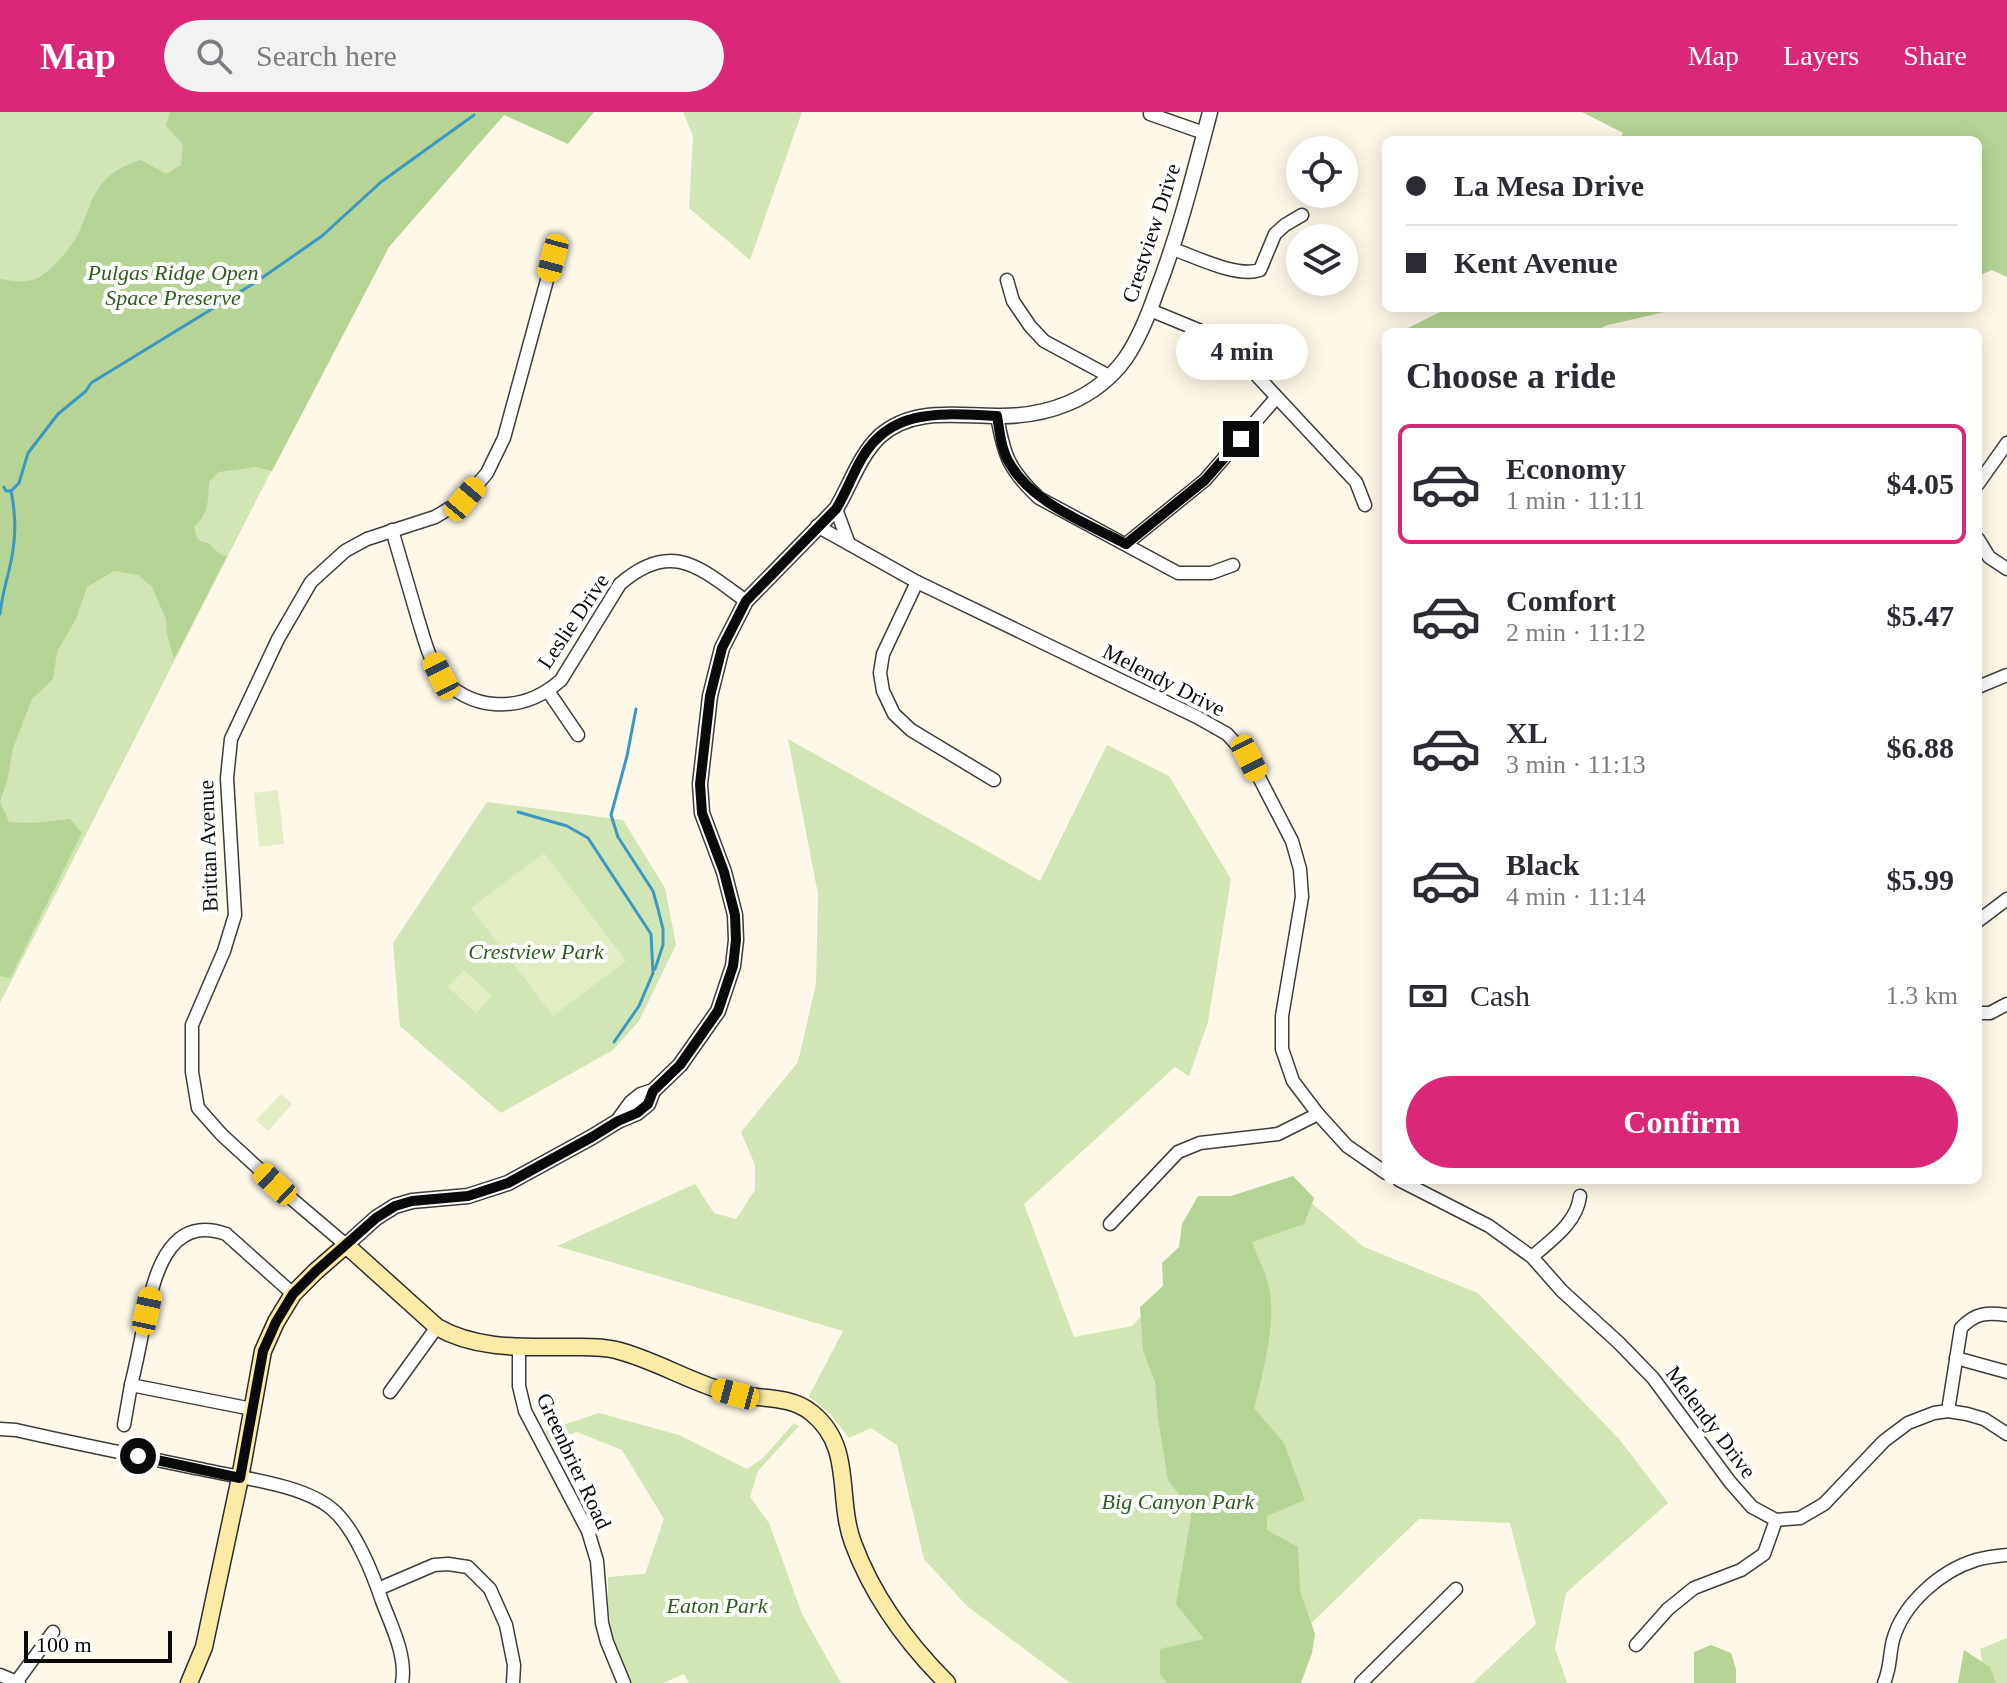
<!DOCTYPE html>
<meta charset="utf-8">
<style>
:root{--surface:#fff;--page:#f2f2f3;--text:#2b2b33;--muted:#7c7c81;--line:#e1e1e2;--accent:#db2777}
body{margin:0;font-family:Georgia,serif;background:var(--page);color:var(--text);height:100vh;display:flex;flex-direction:column;font-size:30px;white-space:nowrap}
*{box-sizing:border-box;margin:0}
p{font-size:26px;color:var(--muted)}
.icon{flex:none;width:44px;height:44px;fill:none;stroke:currentColor;stroke-width:2;stroke-linecap:round;stroke-linejoin:round}
.map{position:relative;flex:1;overflow:hidden}
.side{position:absolute;left:1382px;top:216px;width:600px;height:856px;display:flex;flex-direction:column;background:var(--surface);border-radius:12px;box-shadow:0 4px 20px #0003}
.side>*{flex:none}
.top-card{position:absolute;left:1382px;top:24px;width:600px;height:176px;border-radius:12px;box-shadow:0 4px 20px #0003;display:grid;align-content:center;height:176px;padding:0 24px;background:var(--surface)}
.fabs{position:absolute;left:1286px;top:24px;display:grid;gap:16px}
.fabs a{display:grid;place-items:center;width:72px;height:72px;border-radius:50%;background:var(--surface);box-shadow:0 4px 20px #0003;font-size:40px}
.scale{position:absolute;left:24px;bottom:20px;width:148px;box-sizing:border-box;padding-left:8px;border:4px solid #0a0a0a;border-top:0;font-size:22px;line-height:28px;white-space:nowrap;color:#0a0a0a;-webkit-text-stroke:6px #fff;paint-order:stroke}
.end{position:absolute;width:36px;height:36px;margin:-18px;border:10px solid #0a0a0a;background:#fff;box-shadow:0 0 0 4px #fff}
.from{border-radius:50%}
.bubble{position:absolute;height:56px;border-radius:28px;background:var(--surface);box-shadow:0 4px 20px #0003;font-size:26px;font-weight:800;line-height:56px;text-align:center}
.car{position:absolute;width:24px;height:48px;margin:-24px -12px;border-radius:10px;box-shadow:0 0 6px 2px #0007;background:linear-gradient(#f5c518 24%,#345 0 40%,#f5c518 0 76%,#345 0 86%,#f5c518 0)}
.top-card b{display:flex;align-items:center;gap:28px;height:76px;font-size:30px}
.top-card b+b{border-top:2px solid var(--line)}
.top-card i{width:20px;height:20px;background:var(--text)}
ul{padding:0;list-style:none}
li{display:flex;align-items:center;gap:24px;height:120px;margin:0 16px 12px;padding:0 8px;border:4px solid transparent;border-radius:12px}
li div{flex:1}
li b{display:block;font-size:30px}
li em{font-style:normal;font-weight:800}
li.active{border-color:var(--accent)}
li>.icon{width:72px;height:72px;stroke-width:1.5}
h2{padding:0 24px;font-size:36px;line-height:96px}
.pay{display:flex;align-items:center;gap:20px;height:88px;padding:0 24px;font-size:30px}
.pay p{margin-inline-start:auto}
.cta{display:flex;gap:16px;margin-top:auto;padding:16px 24px}
.cta a{flex:1;height:92px;border-radius:48px;background:var(--accent);color:#fff;font-size:32px;font-weight:800;line-height:92px;text-align:center}
header{display:flex;align-items:center;gap:48px;box-sizing:border-box;height:112px;padding:0 40px;background:var(--accent);color:#fff}
header strong{font-size:38px}
nav{display:flex;gap:44px;margin-inline-start:auto;font-size:28px}
.search{width:560px;height:72px;background:var(--page);display:flex;align-items:center;gap:20px;box-sizing:border-box;padding:0 28px;border-radius:44px;color:var(--muted);font-size:30px}
.map>svg:first-child{display:block}
.green{fill:#d1e5b5}
.forest{fill:#b6d495}
.pitch{fill:#e2edc6}
.lines{fill:none;stroke-linecap:round;stroke-linejoin:round}
.stream{stroke:#3b97c4;stroke-width:3}
.minor-casing{stroke:#3d3d3d;stroke-width:15}
.tertiary-casing{stroke:#3d3d3d;stroke-width:17}
.secondary-casing{stroke:#2c2c2c;stroke-width:19}
.minor{stroke:#fff;stroke-width:12}
.tertiary{stroke:#fff;stroke-width:14}
.secondary{stroke:#faeba6;stroke-width:16}
.route{stroke:#0a0a0a;stroke-width:10}
.labels{text-anchor:middle;dominant-baseline:central;stroke-width:8;stroke-linejoin:round;paint-order:stroke}
.street-label{font-size:22px;fill:#0a0a0a;stroke:#fff}
.park-label{font-size:22px;font-style:italic;fill:#305c1f;stroke:#fff}
</style>
<header>
<strong>Map</strong>
<div class="search"><svg class="icon" aria-label="search" viewBox="0 0 24 24"><circle cx="10" cy="10" r="6"/><path d="M15 15l6 6"/></svg>Search here</div>
<nav><a>Map</a><a>Layers</a><a>Share</a></nav>
</header>
<div class="map">
<svg width="2007" height="1571" viewBox="0 0 2007 1571">
<rect width="100%" height="100%" fill="#fef8e8"/>
<!-- green -->
<g class="green">
<path d="M0,0H592L504,1L387,132L0,891Z"/>
<path d="M683,0H802L750,148L689,96L693,24Z"/>
<path d="M788,627L1040,769L1107,633L1169,664L1231,767L1208,910L1189,964L1175,955L1024,1092L1074,1225L1132,1214L1206,1135L1296,1078L1364,1135L1478,1181L1620,1328L1668,1391L1566,1481L1555,1536L1567,1571H1473L1536,1512L1510,1411L1419,1407L1300,1522L1291,1571H1070L967,1494L924,1447L897,1333L871,1316L849,1326L831,1303L809,1284L843,1219L557,1134L695,1072L714,1101L736,1107L755,1078V1053L741,1020L798,950L816,872L818,782Z"/>
<path d="M487,690L623,708L665,776L676,833L639,909L613,938L501,1001L400,914L393,831Z"/>
<path d="M599,1301L679,1323L747,1357L763,1346L794,1311L799,1314L758,1359L750,1385L769,1411L802,1502L841,1571H689L684,1562L663,1571H631L612,1523L608,1495V1465L645,1462L664,1407L622,1338L577,1320L550,1329L545,1319Z"/>
<path d="M2007,1526V1571H1986L1980,1537Z"/>
</g>
<!-- forest -->
<g class="forest">
<path d="M170,0H594L568,32L504,3L389,135L272,359L256,355L219,360L209,370C208,387 209,403 194,414L196,424L200,429L208,431L221,443L227,444L174,547L167,522L166,507L152,475L138,463L114,459L87,475L76,507L57,540L53,567L32,587L13,636L7,669L0,690L9,710L32,711L70,707L82,721L10,866L0,864V167C11,169 26,172 37,166C51,160 73,134 79,120C86,105 90,88 100,74C109,61 126,52 141,48L166,62L181,53L183,32L166,14Z"/>
<path d="M1582,0H2007V165L1992,158L1978,164V28H1620L1623,21Z"/>
<path d="M1448,196H1682L1608,213L1591,220H1400Z"/>
<path d="M1293,1064L1314,1086L1304,1112L1252,1130C1257,1144 1264,1157 1268,1171C1278,1205 1263,1262 1254,1296L1284,1331L1305,1388L1267,1404V1418L1298,1435L1300,1479L1315,1522L1312,1541L1301,1571H1167L1160,1562V1537L1204,1527L1176,1492L1192,1399L1168,1368L1158,1306L1155,1270L1143,1238L1140,1195L1163,1174L1162,1151L1179,1135L1182,1112L1198,1084H1231Z"/>
<path d="M1711,1533L1731,1541L1736,1557V1571H1694V1540Z"/>
<path d="M1964,1538L1990,1555L1996,1571H1958Z"/>
</g>
<!-- pitch -->
<g class="pitch">
<path d="M278,678L284,732L259,735L254,681Z"/>
<path d="M544,741L626,849L553,904L471,796Z"/>
<path d="M464,858L492,884L476,901L448,875Z"/>
<path d="M281,982L292,992L268,1019L256,1008Z"/>
</g>
<g class="lines">
<!-- stream -->
<g class="stream">
<path d="M11,379L19,371L28,341L58,302L86,279L91,271L256,170L322,124L381,70L474,3"/>
<path d="M0,502C2,480 10,460 13,438C16,419 15,398 11,379H6L4,375"/>
<path d="M636,597L627,644L611,703L618,725L653,779L658,797L663,817V833L655,857"/>
<path d="M518,700L567,714L588,726L651,822L653,861L639,894L614,930"/>
</g>
<defs>
<g id="minor">
<path d="M1150,2L1204,21"/>
<path d="M1173,137C1196,145 1237,166 1260,158L1275,122L1285,113L1302,103"/>
<path d="M1007,168L1013,189L1030,214L1044,229L1109,264"/>
<path d="M1150,198L1201,219L1232,237L1356,370L1365,393"/>
<path d="M997,304C1004,344 1009,358 1039,386L1178,461H1211L1233,453"/>
<path d="M1978,372L2007,331"/>
<path d="M836,397L849,432"/>
<path d="M817,414L917,470L1197,605L1227,622L1249,646L1292,729L1300,757L1302,785L1282,904V937L1293,969L1318,1002L1347,1034L1386,1061"/>
<path d="M392,418C401,448 409,477 418,507C424,526 429,548 441,564C452,580 475,591 494,592C520,594 542,585 561,568L620,472C672,427 700,456 746,489"/>
<path d="M1978,427L1989,445L2007,457"/>
<path d="M1126,432L1205,368L1276,286"/>
<path d="M917,470L883,542L880,561L883,579L894,602L911,618L994,668"/>
<path d="M1978,575L2007,563"/>
<path d="M548,579L578,623"/>
<path d="M1978,809L2007,787"/>
<path d="M1978,901H1990L2007,892"/>
<path d="M1399,1068L1489,1114L1532,1145L1562,1179L1619,1231L1653,1266L1730,1370L1752,1395L1776,1408L1800,1406L1824,1392L1884,1329L1908,1311L1934,1301L1948,1299L1967,1302L1984,1307L2007,1322"/>
<path d="M1110,1112L1178,1040L1200,1031L1278,1022L1318,1002"/>
<path d="M346,1133L293,1088L222,1023L198,996L192,960V913L224,839L235,803L227,666L231,627L278,527L311,470L345,439L367,427L435,405L465,387L487,361L504,326L553,146"/>
<path d="M1532,1145C1551,1128 1577,1111 1580,1084"/>
<path d="M519,1235V1274L525,1299L588,1419L597,1449L602,1511L607,1530L624,1571"/>
<path d="M1956,1246L2007,1260"/>
<path d="M390,1280L437,1215"/>
<path d="M252,1297L131,1273C136,1253 140,1233 144,1212C153,1169 166,1101 226,1122L293,1182"/>
<path d="M1948,1299L1961,1216C1975,1201 1987,1200 2007,1203"/>
<path d="M124,1313L131,1273"/>
<path d="M0,1317L16,1318C77,1332 139,1344 201,1357C239,1366 304,1372 333,1398C355,1417 373,1462 382,1489C391,1513 407,1544 402,1571"/>
<path d="M378,1477L434,1453L448,1452L468,1455L490,1477L506,1513L514,1553L513,1571"/>
<path d="M1636,1533L1668,1497L1694,1476L1741,1458L1764,1442L1776,1408"/>
<path d="M0,1563L19,1571"/>
<path d="M17,1569L53,1520"/>
<path d="M1361,1571L1456,1477"/>
<path d="M1884,1571C1891,1554 1889,1544 1893,1528C1903,1492 1940,1459 1976,1448C1986,1445 1997,1444 2007,1443"/>
</g>
<g id="tertiary">
<path d="M618,1009L631,991L641,983L653,979L680,953L718,899L733,854L736,828L735,803L724,760L702,701L700,672L710,584L722,536L746,489L836,397C851,372 859,344 880,324C913,295 956,304 997,304C1046,305 1095,288 1125,247C1139,227 1148,204 1156,181C1179,122 1194,61 1210,0"/>
<path d="M346,1133L376,1106L395,1094L412,1089L468,1084L508,1071L592,1025L618,1009L637,1001L648,992L653,979"/>
</g>
<path id="secondary" d="M189,1571L204,1535L240,1366L263,1239L276,1210L293,1182L316,1159L346,1133L437,1215C477,1238 524,1235 568,1235C584,1235 601,1234 616,1238C656,1248 691,1271 730,1281C757,1288 789,1282 812,1301C854,1335 836,1385 853,1431C873,1485 907,1531 947,1571"/>
</defs>
<!-- minor casing -->
<use href="#minor" class="minor-casing"/>
<!-- tertiary casing -->
<use href="#tertiary" class="tertiary-casing"/>
<!-- secondary casing -->
<use href="#secondary" class="secondary-casing"/>
<!-- minor -->
<use href="#minor" class="minor"/>
<!-- tertiary -->
<use href="#tertiary" class="tertiary"/>
<!-- secondary -->
<use href="#secondary" class="secondary"/>
</g>
<g class="lines">
<!-- route -->
<path class="route" d="M138,1344L240,1366L263,1239L276,1210L293,1182L316,1159L376,1106L395,1094L412,1089L468,1084L508,1071L592,1025L618,1009L637,1001L648,992L653,979L680,953L718,899L733,854L736,828L735,803L724,760L702,701L700,672L710,584L722,536L746,489L836,397C846,381 852,363 862,346C892,294 945,302 997,304C1000,321 1001,338 1010,352C1032,391 1088,412 1126,432L1205,368L1241,327"/>
</g>
<g class="labels">
<!-- street labels -->
<g class="street-label">
<text transform="translate(1151 121) rotate(-72)">Crestview Drive</text>
<text transform="translate(573 509) rotate(-56)">Leslie Drive</text>
<text transform="translate(1164 568) rotate(27)">Melendy Drive</text>
<text transform="translate(208 734) rotate(-92)">Brittan Avenue</text>
<text transform="translate(1711 1310) rotate(53)">Melendy Drive</text>
<text transform="translate(574 1349) rotate(65)">Greenbrier Road</text>
</g>
<!-- park labels -->
<g class="park-label">
<text x="173" y="160">Pulgas Ridge Open<tspan x="173" dy="25">Space Preserve</tspan></text>
<text x="536" y="839">Crestview Park</text>
<text x="1178" y="1389">Big Canyon Park</text>
<text x="717" y="1493">Eaton Park</text>
</g>
</g>
</svg>
<div class="fabs">
<a><svg class="icon" aria-label="locate" viewBox="0 0 24 24"><circle cx="12" cy="12" r="6"/><path d="M12 2v4M12 18v4M2 12h4M18 12h4"/></svg></a>
<a><svg class="icon" aria-label="layers" viewBox="0 0 24 24"><path d="M12 4l9 5-9 5-9-5zM3 14l9 5 9-5"/></svg></a>
</div>
<div class="scale">100 m</div>
<i class="end from" style="left:138px;top:1344px"></i>
<i class="end" style="left:1241px;top:327px"></i>
<div class="bubble" style="left:1176px;top:212px;width:132px">4 min</div>
<i class="car" style="left:553px;top:146px;rotate:195deg"></i>
<i class="car" style="left:465px;top:387px;rotate:40deg"></i>
<i class="car" style="left:441px;top:564px;rotate:333deg"></i>
<i class="car" style="left:1249px;top:646px;rotate:153deg"></i>
<i class="car" style="left:275px;top:1072px;rotate:313deg"></i>
<i class="car" style="left:147px;top:1199px;rotate:12deg"></i>
<i class="car" style="left:735px;top:1282px;rotate:285deg"></i>
<div class="top-card">
<b><i class="from"></i>La Mesa Drive</b>
<b><i></i>Kent Avenue</b>
</div>
<section class="side">
<h2>Choose a ride</h2>
<ul>
<li class="active"><svg class="icon" aria-label="car" viewBox="0 0 24 24"><path d="M5 17H2v-5l4-1 3-4h7l3 4 3 1v5h-3M9 17h6M6 11h13"/><circle cx="7" cy="17" r="2"/><circle cx="17" cy="17" r="2"/></svg><div><b>Economy</b><p>1 min · 11:11</p></div><em>$4.05</em></li>
<li><svg class="icon" aria-label="car" viewBox="0 0 24 24"><path d="M5 17H2v-5l4-1 3-4h7l3 4 3 1v5h-3M9 17h6M6 11h13"/><circle cx="7" cy="17" r="2"/><circle cx="17" cy="17" r="2"/></svg><div><b>Comfort</b><p>2 min · 11:12</p></div><em>$5.47</em></li>
<li><svg class="icon" aria-label="car" viewBox="0 0 24 24"><path d="M5 17H2v-5l4-1 3-4h7l3 4 3 1v5h-3M9 17h6M6 11h13"/><circle cx="7" cy="17" r="2"/><circle cx="17" cy="17" r="2"/></svg><div><b>XL</b><p>3 min · 11:13</p></div><em>$6.88</em></li>
<li><svg class="icon" aria-label="car" viewBox="0 0 24 24"><path d="M5 17H2v-5l4-1 3-4h7l3 4 3 1v5h-3M9 17h6M6 11h13"/><circle cx="7" cy="17" r="2"/><circle cx="17" cy="17" r="2"/></svg><div><b>Black</b><p>4 min · 11:14</p></div><em>$5.99</em></li>
</ul>
<div class="pay"><svg class="icon" aria-label="cash" viewBox="0 0 24 24"><path d="M3 7h18v10H3z"/><circle cx="12" cy="12" r="2"/></svg>Cash<p>1.3 km</p></div>
<div class="cta"><a>Confirm</a></div>
</section>
</div>
